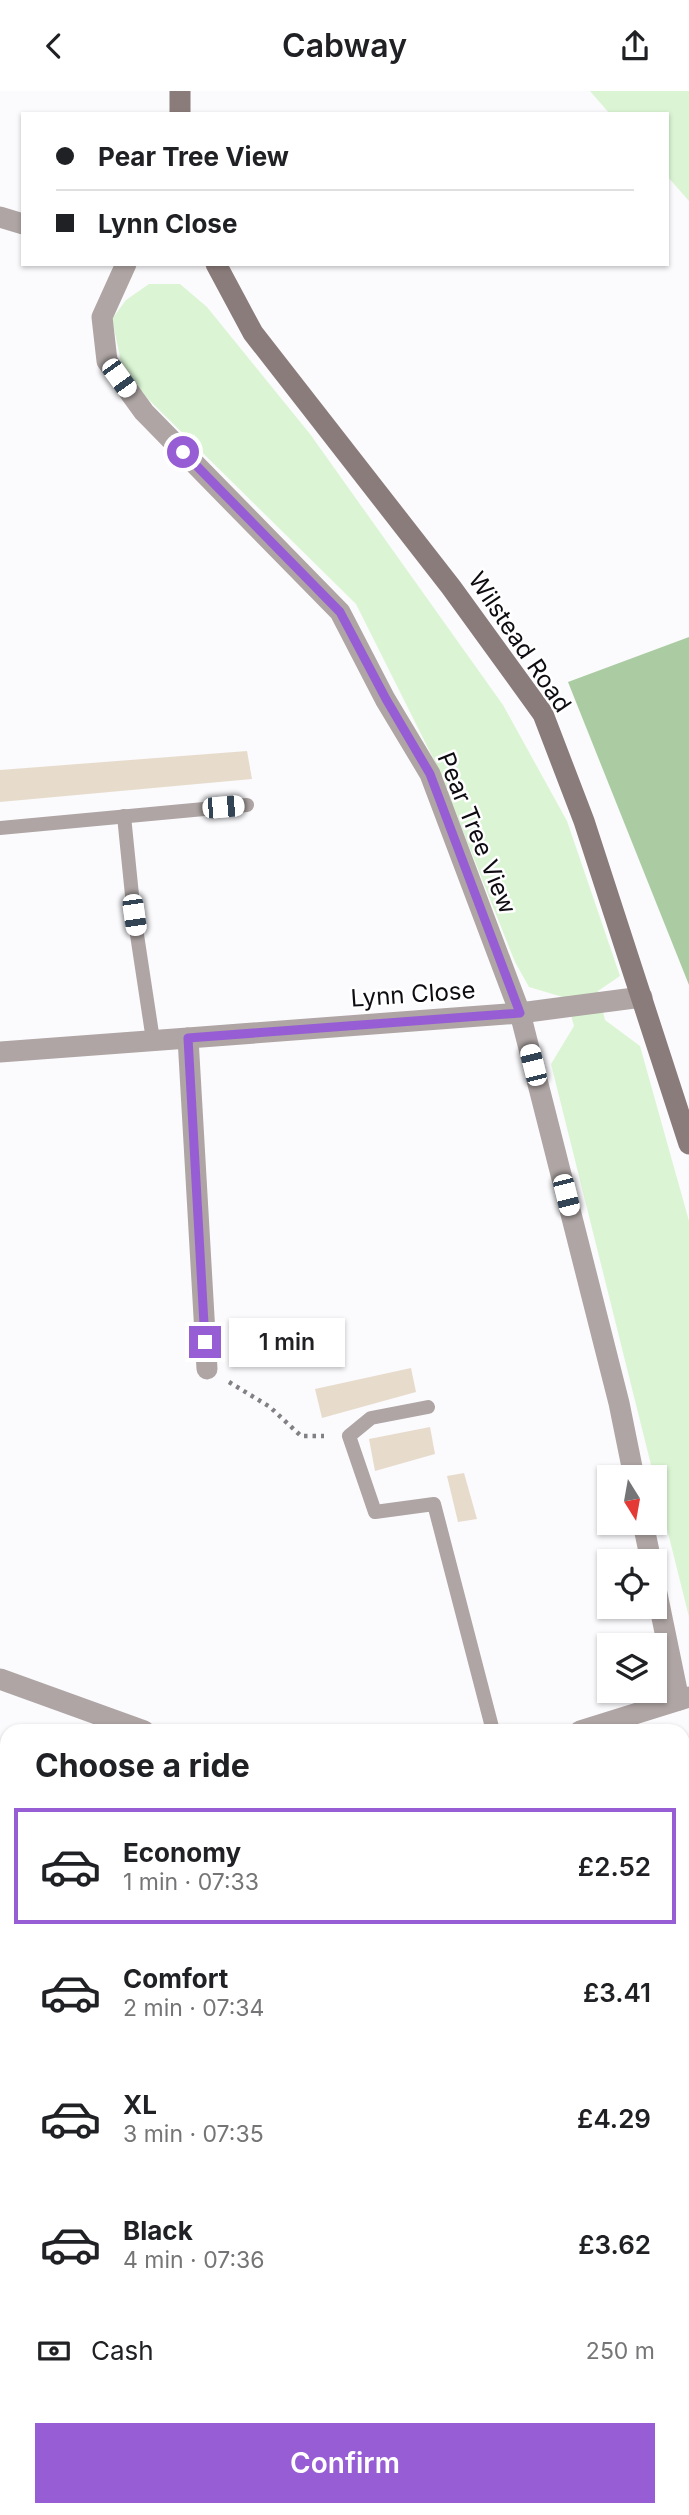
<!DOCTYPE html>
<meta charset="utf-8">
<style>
:root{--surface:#fff;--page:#f6f6f6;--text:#202124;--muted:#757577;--line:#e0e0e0;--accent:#975dd5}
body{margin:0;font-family:Inter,sans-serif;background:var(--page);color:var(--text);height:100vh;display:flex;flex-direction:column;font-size:26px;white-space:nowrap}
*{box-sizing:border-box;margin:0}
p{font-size:23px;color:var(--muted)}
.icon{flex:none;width:38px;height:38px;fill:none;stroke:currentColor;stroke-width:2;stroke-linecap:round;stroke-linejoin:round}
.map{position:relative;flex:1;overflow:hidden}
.sheet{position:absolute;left:0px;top:1633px;width:690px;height:793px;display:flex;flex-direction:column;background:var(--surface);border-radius:21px 21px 0 0;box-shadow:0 2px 5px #0004}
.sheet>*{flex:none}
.hud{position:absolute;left:21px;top:21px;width:648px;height:154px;border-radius:0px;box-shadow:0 2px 5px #0004;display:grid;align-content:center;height:154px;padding:0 35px;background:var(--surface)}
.needle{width:46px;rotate:169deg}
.controls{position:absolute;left:597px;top:1374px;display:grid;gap:14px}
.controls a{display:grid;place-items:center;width:70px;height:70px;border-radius:0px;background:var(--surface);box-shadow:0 2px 5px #0004;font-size:35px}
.end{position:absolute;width:32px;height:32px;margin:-16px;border:9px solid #975dd5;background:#fff;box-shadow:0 0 0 4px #fff}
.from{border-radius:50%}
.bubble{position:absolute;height:49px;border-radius:0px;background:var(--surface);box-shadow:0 2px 5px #0004;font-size:23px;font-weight:600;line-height:49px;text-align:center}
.car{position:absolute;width:21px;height:42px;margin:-21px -10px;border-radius:9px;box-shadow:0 0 5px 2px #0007;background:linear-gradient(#fff 24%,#345 0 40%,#fff 0 76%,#345 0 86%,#fff 0)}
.hud b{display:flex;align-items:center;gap:24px;height:66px;font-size:26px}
.hud b+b{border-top:2px solid var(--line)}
.hud i{width:18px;height:18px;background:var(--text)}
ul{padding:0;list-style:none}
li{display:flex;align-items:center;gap:21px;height:116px;margin:0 14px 10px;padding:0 21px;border:4px solid transparent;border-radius:0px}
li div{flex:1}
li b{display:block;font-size:26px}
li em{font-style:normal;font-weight:600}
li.current{border-color:var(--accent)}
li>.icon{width:63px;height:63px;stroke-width:1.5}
h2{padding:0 35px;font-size:32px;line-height:84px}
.pay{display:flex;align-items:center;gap:18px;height:77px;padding:0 35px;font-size:26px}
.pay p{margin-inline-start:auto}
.primary-button{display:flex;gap:14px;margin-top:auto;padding:14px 35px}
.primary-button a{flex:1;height:80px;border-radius:0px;background:var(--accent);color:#fff;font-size:28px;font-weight:600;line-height:80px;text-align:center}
header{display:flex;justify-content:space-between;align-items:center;height:91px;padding:0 35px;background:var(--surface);font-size:32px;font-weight:600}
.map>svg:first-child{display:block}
.green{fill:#dbf5d4}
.forest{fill:#abcca2}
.building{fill:#e7dccc}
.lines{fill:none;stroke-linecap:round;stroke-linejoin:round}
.path{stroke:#828085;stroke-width:4.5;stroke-dasharray:3.5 5;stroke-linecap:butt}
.lane{stroke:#aea5a4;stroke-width:14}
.street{stroke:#aea5a4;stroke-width:21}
.secondary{stroke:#8a7c7a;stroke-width:21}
.highway{stroke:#594744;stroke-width:21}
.route{stroke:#975dd5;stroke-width:9}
.labels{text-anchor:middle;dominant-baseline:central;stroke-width:5;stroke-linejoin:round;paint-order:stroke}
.street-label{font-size:24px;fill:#0e0b11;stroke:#fff}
</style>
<header><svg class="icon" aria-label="back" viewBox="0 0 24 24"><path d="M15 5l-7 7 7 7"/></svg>Cabway<svg class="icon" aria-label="share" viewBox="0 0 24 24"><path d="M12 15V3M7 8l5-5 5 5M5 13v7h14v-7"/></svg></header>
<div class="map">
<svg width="689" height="2424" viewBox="0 0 689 2424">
<rect width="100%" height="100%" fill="#fbfafd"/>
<!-- green -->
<g class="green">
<path d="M590,0H689V110L667,85V23H610Z"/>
<path d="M149,193H180L207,216L310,343L503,614L567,730L620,885L598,900L605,929L640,955L689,1130V1526L551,973L574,935L566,907L529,896L515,871L437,675L356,513L148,308L123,280L112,228L126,209Z"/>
<path d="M87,2418H224V2419L222,2424H79Z"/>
</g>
<!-- forest -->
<path class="forest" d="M689,546V894L568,591Z"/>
<!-- building -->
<g class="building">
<path d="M247,660L252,688L0,711V679Z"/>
<path d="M411,1277L416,1301L322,1327L315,1298Z"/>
<path d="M430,1336L435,1363L375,1380L369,1348Z"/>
<path d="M464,1382L477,1428L458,1431L447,1385Z"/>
</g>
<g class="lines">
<!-- path -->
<g class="path">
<path d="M229,1291L270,1316L301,1345H324"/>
<path d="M0,2123L7,2118"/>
</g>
<!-- lane -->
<g class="lane">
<path d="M124,725L134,824L153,949"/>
<path d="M0,737L247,714"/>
<path d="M428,1316L371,1327L349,1345L375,1421L434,1413L493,1640"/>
</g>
<!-- street -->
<g class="street">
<path d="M0,126L23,133"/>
<path d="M126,173L102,226L107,270L144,321L340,521L385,608L430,683L520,922L619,1312L634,1386"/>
<path d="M0,961L188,947"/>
<path d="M207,1278L188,947L520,922L642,906"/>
<path d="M643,1432L651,1470"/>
<path d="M654,1488L679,1609"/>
<path d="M0,1588L144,1640"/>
<path d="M580,1640L689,1606"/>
</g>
<!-- secondary -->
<g class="secondary">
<path d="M180,0V23"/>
<path d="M216,173L253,242L451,496L543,623L584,730L689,1053"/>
<path d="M682,2075L689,2070"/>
<path d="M271,2424L274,2418"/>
</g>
<!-- highway -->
<g class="highway">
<path d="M682,1931L689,1926"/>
<path d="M682,2005L689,2000"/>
<path d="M0,2371L7,2366"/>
<path d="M27,2424L35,2418"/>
</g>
</g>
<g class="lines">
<!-- route -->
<path class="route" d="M183,361L340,521L386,608L430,683L520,922L188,947L205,1251"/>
</g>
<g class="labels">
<!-- street labels -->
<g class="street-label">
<text transform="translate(520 551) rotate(56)">Wilstead Road</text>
<text transform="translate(477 742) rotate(68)">Pear Tree View</text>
<text transform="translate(413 903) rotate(-4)">Lynn Close</text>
</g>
</g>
</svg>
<div class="controls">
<a><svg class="needle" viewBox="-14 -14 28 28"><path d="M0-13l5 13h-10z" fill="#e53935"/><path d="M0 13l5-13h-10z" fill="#757577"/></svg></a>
<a><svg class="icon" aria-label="locate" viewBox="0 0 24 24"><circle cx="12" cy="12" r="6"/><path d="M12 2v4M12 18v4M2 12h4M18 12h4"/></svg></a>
<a><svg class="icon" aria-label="layers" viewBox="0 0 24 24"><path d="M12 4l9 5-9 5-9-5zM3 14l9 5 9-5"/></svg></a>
</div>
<i class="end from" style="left:183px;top:361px"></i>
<i class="end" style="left:205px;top:1251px"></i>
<div class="bubble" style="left:229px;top:1227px;width:116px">1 min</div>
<i class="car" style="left:119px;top:287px;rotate:144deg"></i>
<i class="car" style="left:223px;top:716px;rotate:85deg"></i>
<i class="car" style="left:134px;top:824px;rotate:172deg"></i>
<i class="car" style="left:533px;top:974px;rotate:346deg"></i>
<i class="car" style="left:566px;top:1104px;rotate:166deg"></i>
<div class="hud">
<b><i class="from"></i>Pear Tree View</b>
<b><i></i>Lynn Close</b>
</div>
<section class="sheet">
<h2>Choose a ride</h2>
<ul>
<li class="current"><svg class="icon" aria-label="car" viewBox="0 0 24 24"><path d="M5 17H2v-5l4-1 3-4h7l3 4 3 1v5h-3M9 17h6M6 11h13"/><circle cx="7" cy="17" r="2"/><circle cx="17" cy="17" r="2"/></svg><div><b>Economy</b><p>1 min · 07:33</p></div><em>£2.52</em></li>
<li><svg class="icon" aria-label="car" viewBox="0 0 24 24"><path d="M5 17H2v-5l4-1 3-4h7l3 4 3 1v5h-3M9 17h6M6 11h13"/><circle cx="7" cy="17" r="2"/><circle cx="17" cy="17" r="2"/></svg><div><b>Comfort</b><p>2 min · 07:34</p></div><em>£3.41</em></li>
<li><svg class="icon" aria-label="car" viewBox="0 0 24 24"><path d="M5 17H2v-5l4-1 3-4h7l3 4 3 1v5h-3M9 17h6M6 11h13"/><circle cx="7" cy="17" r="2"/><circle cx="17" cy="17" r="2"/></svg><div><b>XL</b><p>3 min · 07:35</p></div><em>£4.29</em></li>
<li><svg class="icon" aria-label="car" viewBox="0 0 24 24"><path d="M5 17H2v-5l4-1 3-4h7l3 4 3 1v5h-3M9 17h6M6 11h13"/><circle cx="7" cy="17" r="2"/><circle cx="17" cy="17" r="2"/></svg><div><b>Black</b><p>4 min · 07:36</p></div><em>£3.62</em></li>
</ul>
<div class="pay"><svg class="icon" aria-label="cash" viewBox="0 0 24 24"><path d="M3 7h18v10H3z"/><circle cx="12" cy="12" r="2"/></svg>Cash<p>250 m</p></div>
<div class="primary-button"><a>Confirm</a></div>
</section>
</div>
